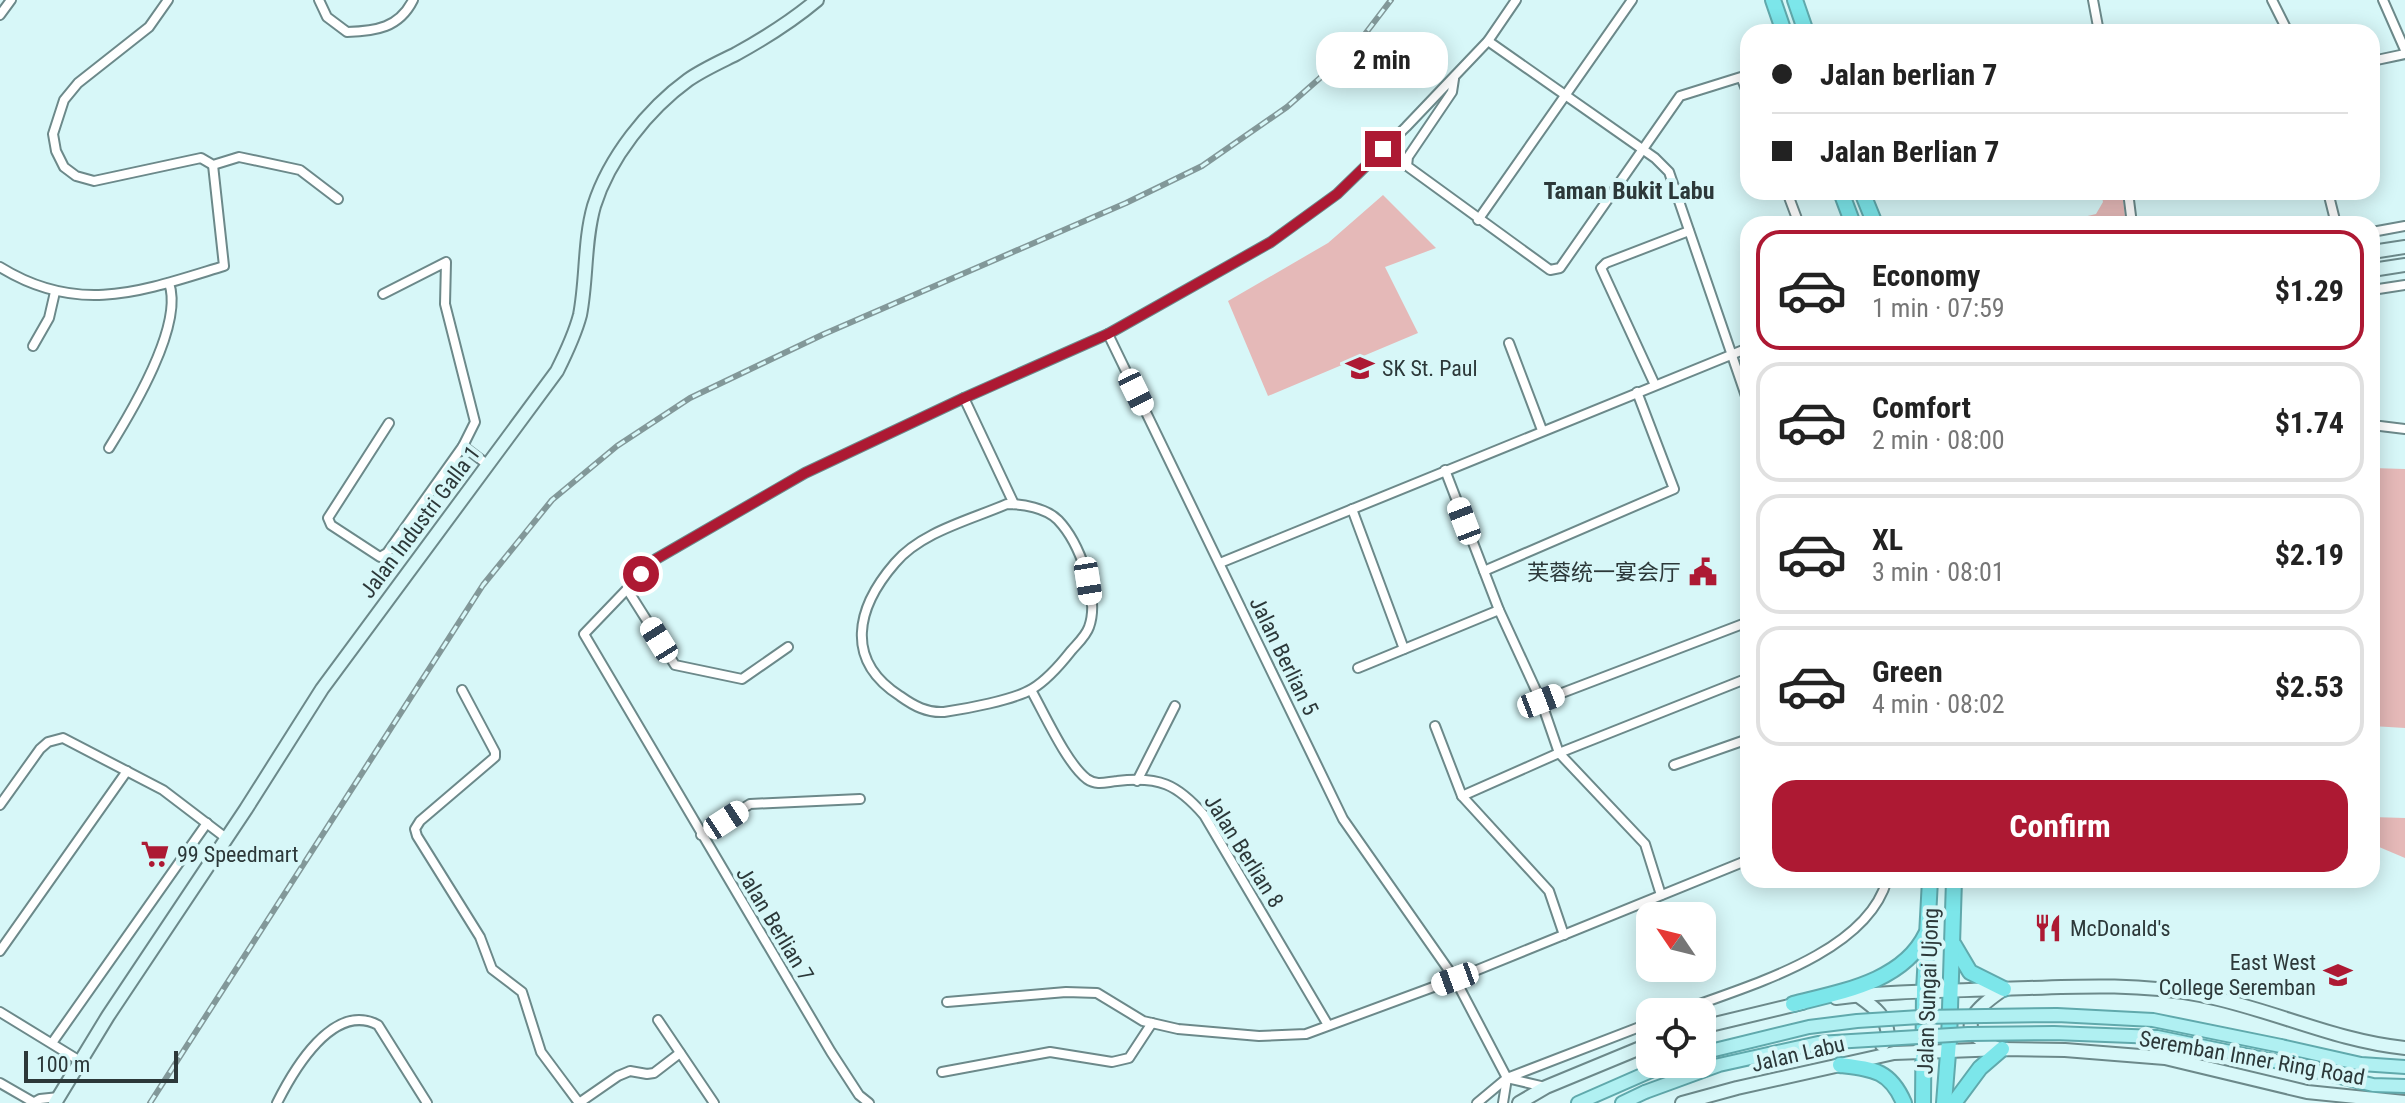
<!DOCTYPE html>
<meta charset="utf-8">
<style>
:root{--surface:#fff;--page:#f6f6f6;--text:#222;--muted:#767676;--line:#e0e0e0;--accent:#ad1933}
body{margin:0;font-family:"Roboto Condensed","Noto Sans SC",sans-serif;background:var(--page);color:var(--text);height:100vh;display:flex;flex-direction:column;font-size:30px;white-space:nowrap}
*{box-sizing:border-box;margin:0}
p{font-size:26px;color:var(--muted)}
.icon{flex:none;width:44px;height:44px;fill:none;stroke:currentColor;stroke-width:2;stroke-linecap:round;stroke-linejoin:round}
.map{position:relative;flex:1;overflow:hidden}
.details{position:absolute;left:1740px;top:216px;width:640px;height:672px;display:flex;flex-direction:column;background:var(--surface);border-radius:24px;box-shadow:0 4px 20px #0003}
.details>*{flex:none}
.hud{position:absolute;left:1740px;top:24px;width:640px;height:176px;border-radius:24px;box-shadow:0 4px 20px #0003;display:grid;align-content:center;height:176px;padding:0 32px;background:var(--surface)}
.needle{width:52px;rotate:305deg}
.buttons{position:absolute;left:1636px;top:902px;display:grid;gap:16px}
.buttons a{display:grid;place-items:center;width:80px;height:80px;border-radius:16px;background:var(--surface);box-shadow:0 4px 20px #0003;font-size:40px}
.scale{position:absolute;left:24px;bottom:20px;width:154px;box-sizing:border-box;padding-left:8px;border:4px solid #2c3839;border-top:0;font-size:22px;line-height:28px;white-space:nowrap;color:#2c3839;-webkit-text-stroke:6px #d7f7f8;paint-order:stroke}
.end{position:absolute;width:36px;height:36px;margin:-18px;border:10px solid #ad1933;background:#fff;box-shadow:0 0 0 4px #fff}
.from{border-radius:50%}
.bubble{position:absolute;height:56px;border-radius:24px;background:var(--surface);box-shadow:0 4px 20px #0003;font-size:26px;font-weight:700;line-height:56px;text-align:center}
.car{position:absolute;width:24px;height:48px;margin:-24px -12px;border-radius:10px;box-shadow:0 0 6px 2px #0007;background:linear-gradient(#fff 24%,#345 0 40%,#fff 0 76%,#345 0 86%,#fff 0)}
.hud b{display:flex;align-items:center;gap:28px;height:76px;font-size:30px}
.hud b+b{border-top:2px solid var(--line)}
.hud i{width:20px;height:20px;background:var(--text)}
ul{padding:14px 0 0;list-style:none}
li{display:flex;align-items:center;gap:24px;height:120px;margin:0 16px 12px;padding:0 16px;border:4px solid var(--line);border-radius:24px}
li div{flex:1}
li b{display:block;font-size:30px}
li em{font-style:normal;font-weight:700}
li.selected{border-color:var(--accent)}
li>.icon{width:72px;height:72px;stroke-width:1.5}
.action{display:flex;gap:16px;margin-top:auto;padding:16px 32px}
.action a{flex:1;height:92px;border-radius:24px;background:var(--accent);color:#fff;font-size:32px;font-weight:700;line-height:92px;text-align:center}
.map>svg:first-child{display:block}
.green{fill:#e5b9b8}
.lines{fill:none;stroke-linecap:round;stroke-linejoin:round}
.street-casing{stroke:#6c898a;stroke-width:12}
.secondary-casing{stroke:#6c898a;stroke-width:16}
.primary-casing{stroke:#60a9ac;stroke-width:16}
.highway-casing{stroke:#60a9ac;stroke-width:18}
.street{stroke:#fff;stroke-width:8}
.secondary{stroke:#d8f8f9;stroke-width:12}
.primary{stroke:#b0f0f2;stroke-width:12}
.highway{stroke:#7ce6ea;stroke-width:14}
.rail-casing{stroke:#829899;stroke-width:6}
.rail{stroke:#d7f7f8;stroke-width:3;stroke-dasharray:9;stroke-linecap:butt}
.primary-bridge-casing{stroke:#60a9ac;stroke-width:16;stroke-linecap:butt}
.primary-bridge{stroke:#b0f0f2;stroke-width:12}
.route{stroke:#ad1933;stroke-width:10}
.labels{text-anchor:middle;dominant-baseline:central;stroke-width:8;stroke-linejoin:round;paint-order:stroke}
.poi-label{font-size:22px;fill:#2c3839;stroke:#d7f7f8;text-anchor:start}
.street-label{font-size:22px;fill:#2c3839;stroke:#d7f7f8}
.neighbourhood-label{font-size:24px;font-weight:bold;fill:#2c3839;stroke:#d7f7f8}
</style>
<div class="map">
<svg width="2405" height="1103" viewBox="0 0 2405 1103">
<rect width="100%" height="100%" fill="#d7f7f8"/>
<!-- green -->
<g class="green">
<path d="M2101,192H2122L2126,224H2054L2096,214L2103,202Z"/>
<path d="M1383,195L1436,248L1385,267L1418,333L1268,396L1228,301L1328,243Z"/>
<path d="M2372,468L2405,469V728L2372,726Z"/>
<path d="M2372,817L2405,818V858L2372,844Z"/>
</g>
<g class="lines">
<defs>
<g id="street">
<path d="M168,0L149,27L78,83L64,100L53,134L56,151L64,167L76,176L94,181L201,158L213,165L239,157L300,170L338,199"/>
<path d="M319,0L327,17L347,32C376,31 399,28 413,0"/>
<path d="M2093,0L2099,32"/>
<path d="M2272,0L2288,32"/>
<path d="M2383,0L2405,50"/>
<path d="M0,15L11,0"/>
<path d="M1488,41L1655,158L1669,172L1748,402"/>
<path d="M2372,61L2405,54"/>
<path d="M1454,79L1452,92L1408,157L1407,166L1550,270L1560,268L1680,96L1741,77L1748,94"/>
<path d="M1787,192L1799,224"/>
<path d="M2128,192L2132,224"/>
<path d="M2328,192L2336,224"/>
<path d="M1478,220L1632,0"/>
<path d="M2372,232L2405,226"/>
<path d="M0,267C79,316 142,291 224,266L213,165"/>
<path d="M2372,290L2405,285"/>
<path d="M383,294L446,262L445,304L475,422L463,446L387,553L380,557L331,525L328,518L389,423"/>
<path d="M1108,334L1343,819L1455,979L1507,1078L1503,1103"/>
<path d="M1509,343L1542,430"/>
<path d="M33,346L49,318L55,292"/>
<path d="M1655,385L1601,268L1606,263L1689,231"/>
<path d="M964,398L1014,504"/>
<path d="M2372,425L2405,429"/>
<path d="M463,446L488,465"/>
<path d="M109,448C132,411 184,325 169,283"/>
<path d="M1445,470L1499,610L1541,701L1559,753L1645,844L1661,895"/>
<path d="M1007,504C1023,504 1046,508 1058,520C1079,542 1100,597 1089,627C1086,636 1077,644 1071,651C1060,665 1047,680 1032,689C1014,700 965,709 944,712C927,713 914,706 900,696C844,660 856,608 895,563C921,532 970,520 1007,504Z"/>
<path d="M1352,509L1404,649"/>
<path d="M1220,563L1748,348"/>
<path d="M1484,571L1674,489L1637,392"/>
<path d="M627,589L675,665L742,679L788,647"/>
<path d="M1358,668L1499,610"/>
<path d="M462,690L495,752V757L420,821L415,829L417,836L480,937L492,969L522,992L541,1052L579,1103L618,1076L630,1071L647,1074L654,1073L680,1053"/>
<path d="M1031,690C1044,713 1067,764 1087,779C1097,786 1106,782 1117,781C1159,776 1177,784 1204,815L1328,1025"/>
<path d="M1541,701L1748,622"/>
<path d="M1435,726L1462,796L1549,891L1564,935"/>
<path d="M1674,765L1748,739"/>
<path d="M1137,781L1175,706"/>
<path d="M1462,796L1559,753L1748,678"/>
<path d="M0,805L40,749L48,742L63,738L163,790L226,838"/>
<path d="M701,835L750,804L860,799"/>
<path d="M0,951L127,771"/>
<path d="M947,1002L1066,992L1097,993L1143,1021L1178,1029L1259,1036L1306,1034L1455,979L1748,860"/>
<path d="M0,1012L80,1061"/>
<path d="M1678,1012C1743,987 1866,955 1887,880"/>
<path d="M658,1020L714,1103"/>
<path d="M52,1043L207,823"/>
<path d="M942,1072L1050,1052L1112,1062L1129,1058L1152,1023"/>
<path d="M1507,1078L1545,1087"/>
<path d="M0,1083L33,1102"/>
<path d="M33,1103L40,1099L59,1097"/>
<path d="M277,1103C293,1071 333,1001 378,1025L427,1103"/>
<path d="M869,1103L859,1095L831,1052L584,634L656,559L805,473L964,398L1108,334L1271,242L1337,194L1406,127L1488,41L1516,0"/>
<path d="M1477,1103L1507,1078L1650,1023"/>
</g>
<g id="secondary">
<path d="M2372,252L2405,247"/>
<path d="M2372,270L2405,265"/>
<path d="M1857,995C1874,1007 1888,1016 1888,1038L1882,1045"/>
<path d="M1836,998C1891,991 1945,991 2000,989C2067,987 2133,982 2200,995C2269,1008 2334,1041 2405,1048"/>
<path d="M1702,1027L1802,1003"/>
<path d="M1997,1048C1949,1030 1976,1008 2004,989"/>
<path d="M55,1103L108,1016L246,809L322,689L557,371C566,353 575,334 580,315C587,279 584,241 594,206C609,158 648,109 688,80C702,70 720,62 736,54C765,38 792,21 817,0"/>
<path d="M1519,1103L1546,1087L1650,1044"/>
<path d="M1682,1103L1737,1088L1894,1053L2002,1049L2065,1050L2165,1058L2307,1092L2405,1102"/>
</g>
<g id="primary">
<path d="M2281,1046L2361,1064L2405,1067"/>
<path d="M2279,1062L2373,1085L2405,1086"/>
<path d="M1578,1103L1667,1064"/>
<path d="M1622,1103L1645,1092"/>
</g>
<g id="highway">
<path d="M1773,0L1784,32"/>
<path d="M1795,0L1806,32"/>
<path d="M1841,192L1853,224"/>
<path d="M1862,192L1875,224"/>
<path d="M1954,945L1970,972L2004,989"/>
<path d="M1793,1004C1840,992 1903,982 1926,934"/>
<path d="M1840,1065C1873,1069 1890,1070 1904,1103"/>
<path d="M1923,1103L1924,991L1930,880"/>
<path d="M1944,1103L1949,1041L1954,880"/>
<path d="M1954,1103L1980,1068L2002,1049"/>
</g>
</defs>
<!-- street casing -->
<use href="#street" class="street-casing"/>
<!-- secondary casing -->
<use href="#secondary" class="secondary-casing"/>
<!-- primary casing -->
<use href="#primary" class="primary-casing"/>
<!-- highway casing -->
<use href="#highway" class="highway-casing"/>
<!-- street -->
<use href="#street" class="street"/>
<!-- secondary -->
<use href="#secondary" class="secondary"/>
<!-- primary -->
<use href="#primary" class="primary"/>
<!-- highway -->
<use href="#highway" class="highway"/>
<defs>
<path id="rail" d="M150,1103L483,585L552,500L617,446L690,398L824,334L1126,203L1202,166L1287,107L1320,78L1362,38L1391,0"/>
</defs>
<!-- rail casing -->
<use href="#rail" class="rail-casing"/>
<!-- rail -->
<use href="#rail" class="rail"/>
<defs>
<g id="primary-bridge">
<path d="M1702,1053L1809,1027L1857,1021L1920,1017L2057,1015L2153,1020L2281,1046"/>
<path d="M1645,1092L1719,1065L1818,1043L1968,1034L2054,1033L2157,1037L2279,1062"/>
</g>
</defs>
<!-- primary-bridge casing -->
<use href="#primary-bridge" class="primary-bridge-casing"/>
<!-- primary-bridge -->
<use href="#primary-bridge" class="primary-bridge"/>
</g>
<g class="lines">
<!-- route -->
<path class="route" d="M641,574L656,559L805,473L964,398L1108,334L1271,242L1337,194L1383,149"/>
</g>
<!-- icons -->
<defs>
<symbol id="school-bare" viewBox="-9 -9 18 18"><path d="M0-5L7-2L0 1L-7-2ZM-4 1L0 2.5L4 1V4Q0 6-4 4Z" fill="#ad1933" stroke="#d7f7f8" stroke-width="2.5" paint-order="stroke"/></symbol>
<symbol id="civic-bare" viewBox="-9 -9 18 18"><path d="M-.6-6.5H3V-4.5H.6V-3L4-1V1h2V6H-6V1h2V-1L-.6-3ZM-1.2 2.5V6h2.4V2.5Z" fill="#ad1933" stroke="#d7f7f8" stroke-width="2.5" paint-order="stroke"/></symbol>
<symbol id="supermarket-bare" viewBox="-9 -9 18 18"><path d="M-6-5.5h2.5l.6 2H6L4.5 2H-2.5L-4.4-4H-6ZM-1.5 3.2a1.3 1.3 0 1 0 .1 0ZM3 3.2a1.3 1.3 0 1 0 .1 0Z" fill="#ad1933" stroke="#d7f7f8" stroke-width="2.5" paint-order="stroke"/></symbol>
<symbol id="restaurant-bare" viewBox="-9 -9 18 18"><path d="M-5-6h1v4h1v-4h1v4h1v-4h1v5L-1.5 .5V6h-2V.5L-5-1ZM5-6V6H3V1.5H1.5Q1.5-4 5-6Z" fill="#ad1933" stroke="#d7f7f8" stroke-width="2.5" paint-order="stroke"/></symbol>
<symbol id="university-bare" viewBox="-9 -9 18 18"><path d="M0-5L7-2L0 1L-7-2ZM-4 1L0 2.5L4 1V4Q0 6-4 4Z" fill="#ad1933" stroke="#d7f7f8" stroke-width="2.5" paint-order="stroke"/></symbol>
</defs>
<g fill-rule="evenodd">
<use href="#school-bare" x="1340" y="348" width="40" height="40"/>
<use href="#civic-bare" x="1683" y="552" width="40" height="40"/>
<use href="#supermarket-bare" x="135" y="834" width="40" height="40"/>
<use href="#restaurant-bare" x="2028" y="908" width="40" height="40"/>
<use href="#university-bare" x="2318" y="955" width="40" height="40"/>
</g>
<g class="labels">
<!-- poi labels -->
<g class="poi-label">
<text x="1382" y="368">SK St. Paul</text>
<text x="1681" y="572" text-anchor="end">芙蓉统一宴会厅</text>
<text x="177" y="854">99 Speedmart</text>
<text x="2070" y="928">McDonald's</text>
<text x="2316" y="962" text-anchor="end">East West<tspan x="2316" dy="25">College Seremban</tspan></text>
</g>
<!-- street labels -->
<g class="street-label">
<text transform="translate(420 522) rotate(-53)">Jalan Industri Galla 1</text>
<text transform="translate(1284 656) rotate(64)">Jalan Berlian 5</text>
<text transform="translate(1244 851) rotate(58)">Jalan Berlian 8</text>
<text transform="translate(775 924) rotate(59)">Jalan Berlian 7</text>
<text transform="translate(1928 991) rotate(-88)">Jalan Sungai Ujong</text>
<text transform="translate(1798 1054) rotate(-13)">Jalan Labu</text>
<text transform="translate(2252 1058) rotate(10)">Seremban Inner Ring Road</text>
</g>
<!-- neighbourhood labels -->
<g class="neighbourhood-label">
<text x="1629" y="191">Taman Bukit Labu</text>
</g>
</g>
</svg>
<div class="buttons">
<a><svg class="needle" viewBox="-14 -14 28 28"><path d="M0-13l5 13h-10z" fill="#e53935"/><path d="M0 13l5-13h-10z" fill="#767676"/></svg></a>
<a><svg class="icon" aria-label="locate" viewBox="0 0 24 24"><circle cx="12" cy="12" r="6"/><path d="M12 2v4M12 18v4M2 12h4M18 12h4"/></svg></a>
</div>
<div class="scale">100 m</div>
<i class="end from" style="left:641px;top:574px"></i>
<i class="end" style="left:1383px;top:149px"></i>
<div class="bubble" style="left:1316px;top:32px;width:132px">2 min</div>
<i class="car" style="left:1136px;top:392px;rotate:154deg"></i>
<i class="car" style="left:1464px;top:521px;rotate:339deg"></i>
<i class="car" style="left:1088px;top:581px;rotate:171deg"></i>
<i class="car" style="left:659px;top:640px;rotate:328deg"></i>
<i class="car" style="left:1541px;top:701px;rotate:69deg"></i>
<i class="car" style="left:726px;top:820px;rotate:57deg"></i>
<i class="car" style="left:1455px;top:979px;rotate:250deg"></i>
<div class="hud">
<b><i class="from"></i>Jalan berlian 7</b>
<b><i></i>Jalan Berlian 7</b>
</div>
<section class="details">
<ul>
<li class="selected"><svg class="icon" aria-label="car" viewBox="0 0 24 24"><path d="M5 17H2v-5l4-1 3-4h7l3 4 3 1v5h-3M9 17h6M6 11h13"/><circle cx="7" cy="17" r="2"/><circle cx="17" cy="17" r="2"/></svg><div><b>Economy</b><p>1 min · 07:59</p></div><em>$1.29</em></li>
<li><svg class="icon" aria-label="car" viewBox="0 0 24 24"><path d="M5 17H2v-5l4-1 3-4h7l3 4 3 1v5h-3M9 17h6M6 11h13"/><circle cx="7" cy="17" r="2"/><circle cx="17" cy="17" r="2"/></svg><div><b>Comfort</b><p>2 min · 08:00</p></div><em>$1.74</em></li>
<li><svg class="icon" aria-label="car" viewBox="0 0 24 24"><path d="M5 17H2v-5l4-1 3-4h7l3 4 3 1v5h-3M9 17h6M6 11h13"/><circle cx="7" cy="17" r="2"/><circle cx="17" cy="17" r="2"/></svg><div><b>XL</b><p>3 min · 08:01</p></div><em>$2.19</em></li>
<li><svg class="icon" aria-label="car" viewBox="0 0 24 24"><path d="M5 17H2v-5l4-1 3-4h7l3 4 3 1v5h-3M9 17h6M6 11h13"/><circle cx="7" cy="17" r="2"/><circle cx="17" cy="17" r="2"/></svg><div><b>Green</b><p>4 min · 08:02</p></div><em>$2.53</em></li>
</ul>
<div class="action"><a>Confirm</a></div>
</section>
</div>
